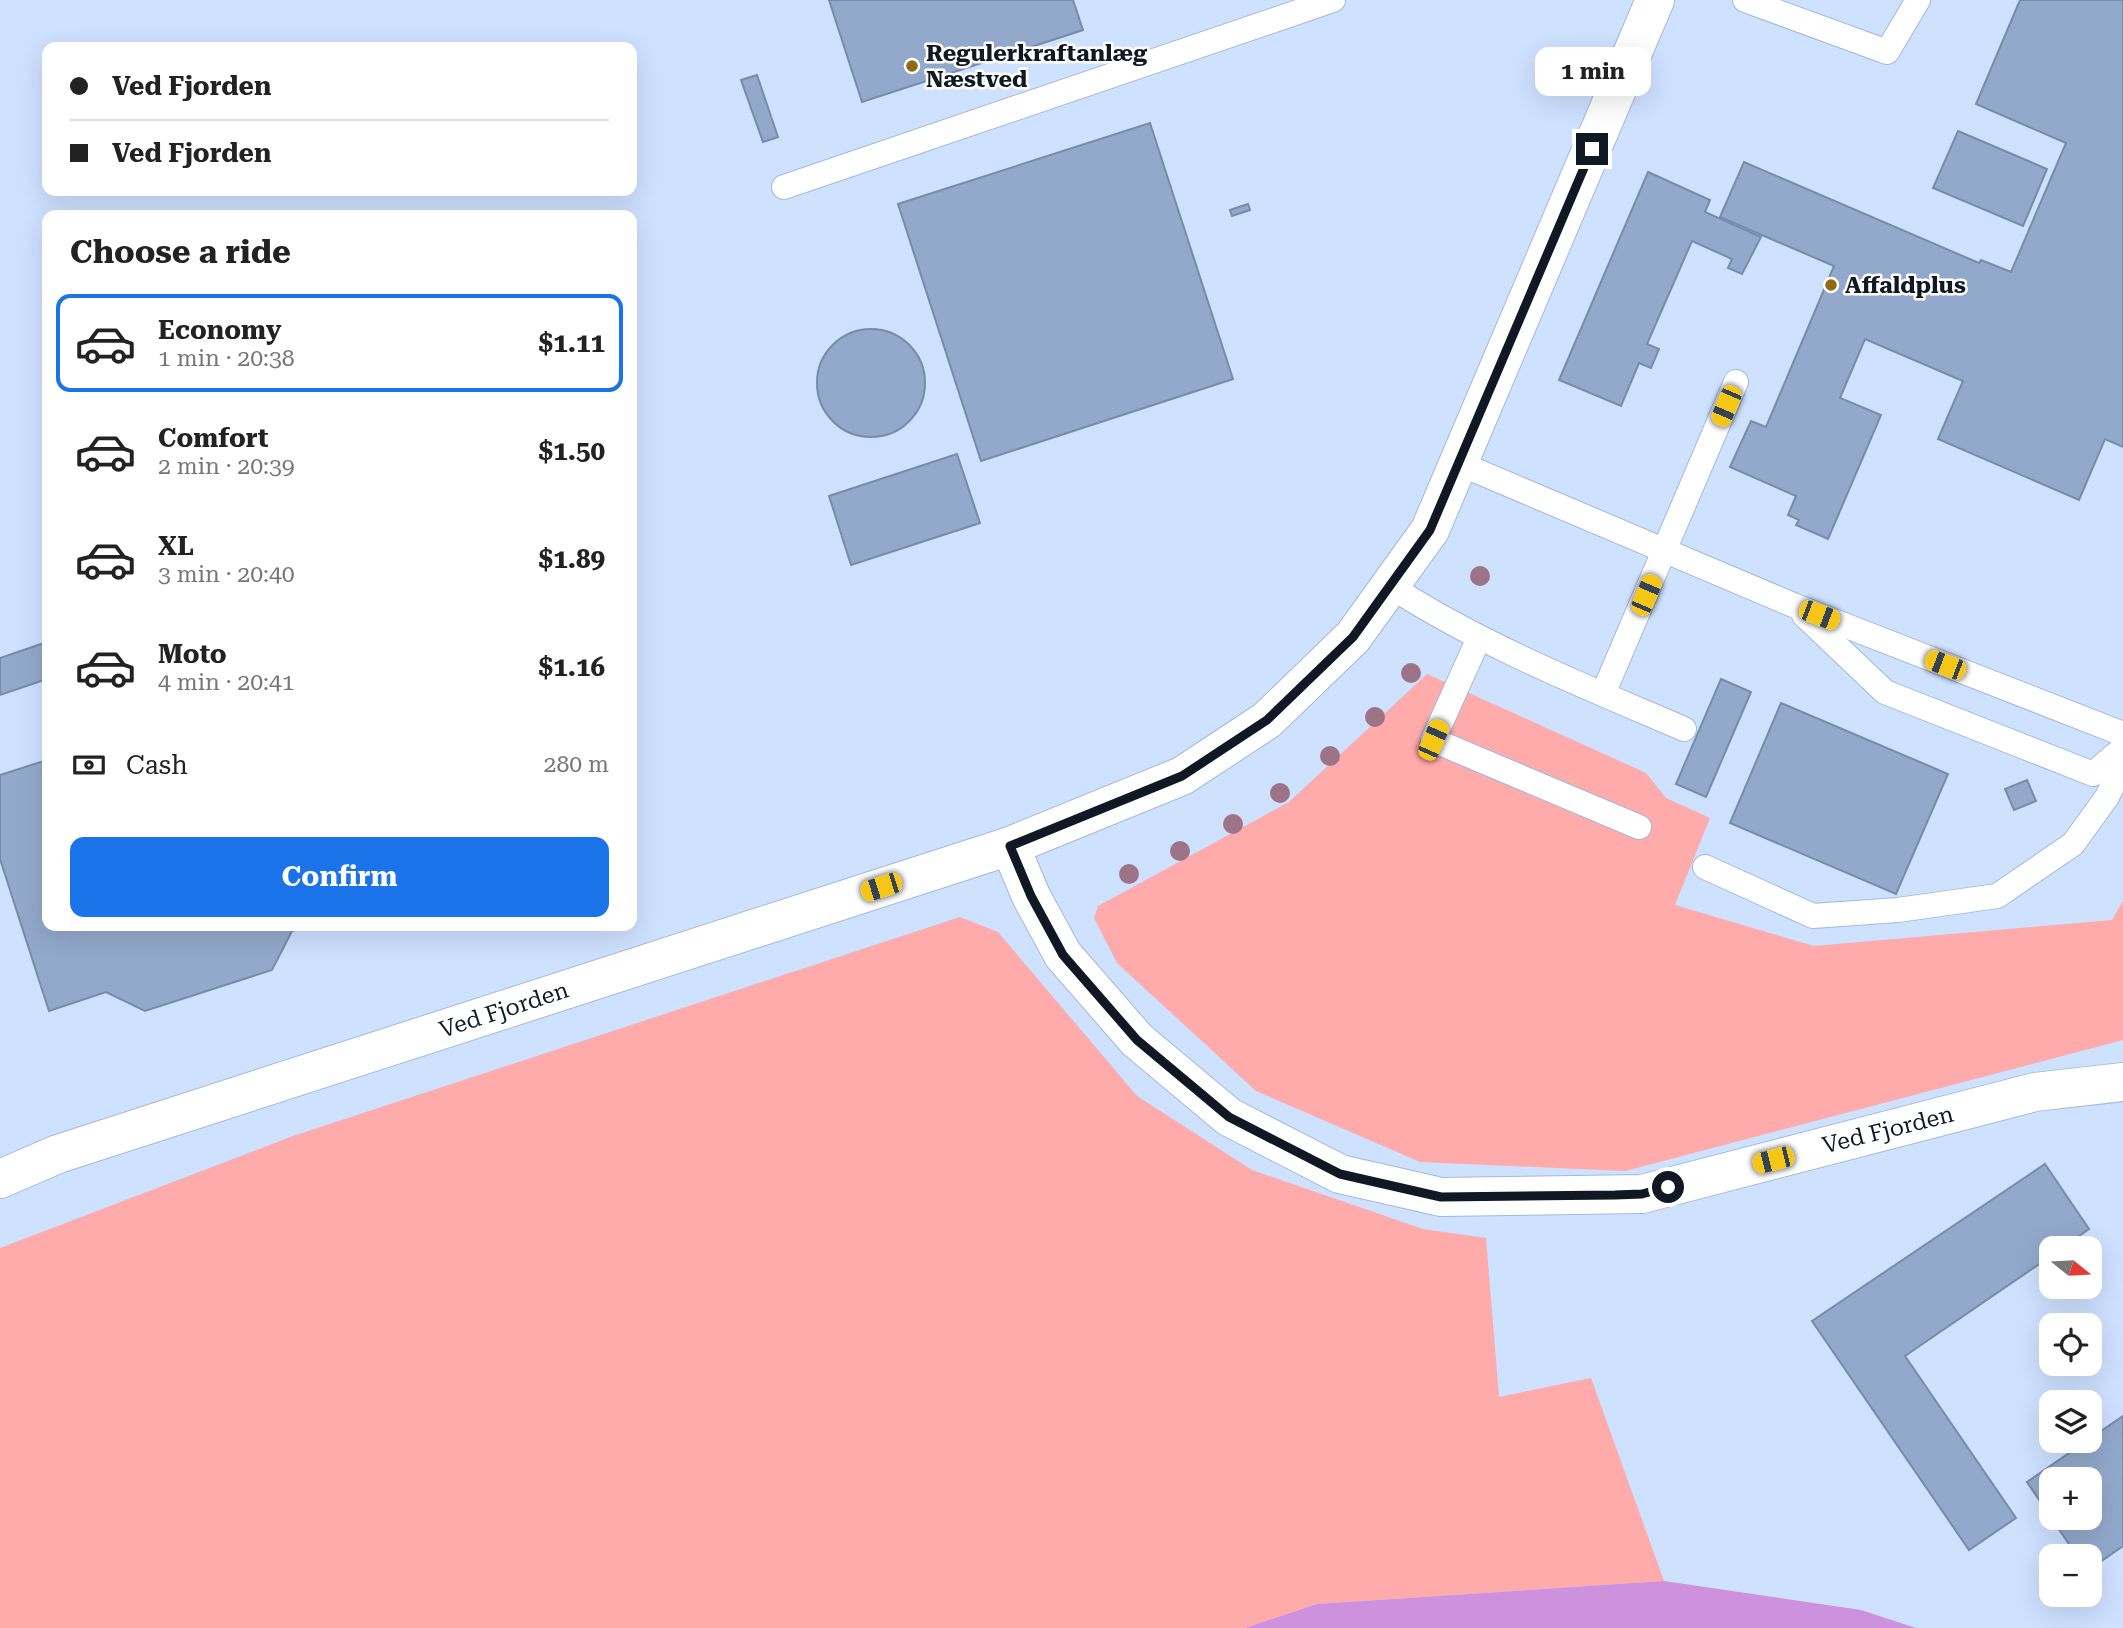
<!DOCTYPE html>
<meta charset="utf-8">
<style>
:root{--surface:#fff;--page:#f6f6f6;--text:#222;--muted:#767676;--line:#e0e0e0;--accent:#1a73e8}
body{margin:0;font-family:"Roboto Serif",serif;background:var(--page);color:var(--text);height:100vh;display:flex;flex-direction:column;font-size:26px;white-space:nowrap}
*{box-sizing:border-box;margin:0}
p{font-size:23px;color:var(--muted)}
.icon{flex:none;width:38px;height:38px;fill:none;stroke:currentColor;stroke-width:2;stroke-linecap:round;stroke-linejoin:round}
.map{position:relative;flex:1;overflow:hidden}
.side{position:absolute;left:42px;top:210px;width:595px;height:721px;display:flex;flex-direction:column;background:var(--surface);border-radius:14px;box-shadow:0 7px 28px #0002}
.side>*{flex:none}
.banner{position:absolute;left:42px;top:42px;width:595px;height:154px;border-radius:14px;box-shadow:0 7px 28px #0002;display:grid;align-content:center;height:154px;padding:0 28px;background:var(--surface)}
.needle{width:46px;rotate:108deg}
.tools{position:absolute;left:2039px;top:1236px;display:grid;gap:14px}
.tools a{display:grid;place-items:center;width:63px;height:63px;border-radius:14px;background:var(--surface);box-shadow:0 7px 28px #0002;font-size:35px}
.end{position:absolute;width:32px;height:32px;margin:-16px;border:9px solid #101824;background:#fff;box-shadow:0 0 0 4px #fff}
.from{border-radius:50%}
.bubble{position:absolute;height:49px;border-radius:14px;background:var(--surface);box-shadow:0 7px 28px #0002;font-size:23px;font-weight:700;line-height:49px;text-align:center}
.car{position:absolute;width:21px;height:42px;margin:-21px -10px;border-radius:9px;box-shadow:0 0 5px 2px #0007;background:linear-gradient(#f5c518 24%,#345 0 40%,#f5c518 0 76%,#345 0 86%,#f5c518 0)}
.banner b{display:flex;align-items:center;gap:24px;height:66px;font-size:26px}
.banner b+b{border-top:2px solid var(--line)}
.banner i{width:18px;height:18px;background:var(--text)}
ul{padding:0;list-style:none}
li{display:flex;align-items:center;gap:21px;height:98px;margin:0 14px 10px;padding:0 14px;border:4px solid transparent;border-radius:14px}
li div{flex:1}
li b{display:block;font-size:26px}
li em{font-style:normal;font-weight:700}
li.on{border-color:var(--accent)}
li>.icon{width:63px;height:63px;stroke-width:1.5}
h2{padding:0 28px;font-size:32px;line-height:84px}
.pay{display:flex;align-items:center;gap:18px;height:77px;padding:0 28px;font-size:26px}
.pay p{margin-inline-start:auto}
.cta{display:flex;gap:14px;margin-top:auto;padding:14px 28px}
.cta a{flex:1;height:80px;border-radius:14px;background:var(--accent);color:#fff;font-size:28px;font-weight:700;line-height:80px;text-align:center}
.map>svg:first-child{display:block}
.green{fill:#ffaaab}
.water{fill:#cd91dd}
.building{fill:#93a9cc;stroke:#768cad;stroke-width:2;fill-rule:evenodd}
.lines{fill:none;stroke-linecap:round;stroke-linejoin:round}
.service-casing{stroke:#a2b9dc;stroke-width:26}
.minor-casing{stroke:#a2b9dc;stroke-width:40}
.service{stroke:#fff;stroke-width:24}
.minor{stroke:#fff;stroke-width:38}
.tree{fill:#9d7487}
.route{stroke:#101824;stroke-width:9}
.poi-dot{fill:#926812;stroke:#fff;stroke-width:2.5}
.labels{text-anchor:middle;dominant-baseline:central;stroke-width:5;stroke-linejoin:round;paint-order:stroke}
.poi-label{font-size:23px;font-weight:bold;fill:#101824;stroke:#fff;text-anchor:start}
.street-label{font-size:23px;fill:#101824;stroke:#fff}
</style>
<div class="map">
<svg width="2123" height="1628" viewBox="0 0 2123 1628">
<rect width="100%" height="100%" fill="#cee1ff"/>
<!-- green -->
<g class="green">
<path d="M1427,674L1646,773L1666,798L1710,818L1675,905L1814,946L2112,920L2123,901V1040L1625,1171L1420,1162L1256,1091L1117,963L1094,918L1098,906L1289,802Z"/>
<path d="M960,917L998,932L1137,1096L1252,1170L1423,1229L1486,1238L1499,1397L1591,1378L1664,1581L1317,1604L1245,1628H0V1248L293,1136Z"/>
</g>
<!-- water -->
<path class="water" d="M1664,1581L1861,1610L1916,1628H1245L1317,1604Z"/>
<!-- building -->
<g class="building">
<path d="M829,0H1073L1083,30L862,102Z"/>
<path d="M2020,0H2123V447L2105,439L2079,500L1938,439L1963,381L1865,339L1840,398L1881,415L1828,539L1796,525L1799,520L1788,515L1796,496L1730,467L1751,421L1766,427L1834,266L1720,217L1744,162L1979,263L1981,260L2011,272L2066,143L1976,104Z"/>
<path d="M757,75L778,137L763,142L741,80Z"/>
<path d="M1150,123L1233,379L981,461L898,204Z"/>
<path d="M1958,131L2047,169L2023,226L1933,188Z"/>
<path d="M1648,172L1710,200L1705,212L1761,237L1742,274L1728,268L1732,259L1692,241L1647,344L1659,349L1651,368L1639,363L1621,406L1559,380Z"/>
<path d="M1248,204L1250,210L1232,216L1230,210Z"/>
<circle cx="871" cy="383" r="54"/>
<path d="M957,454L980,523L851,565L829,496Z"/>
<path d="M47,642V679L0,695V658Z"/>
<path d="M1721,679L1751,692L1706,797L1676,784Z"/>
<path d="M1781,703L1948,774L1896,894L1730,823Z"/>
<path d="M47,760V926H308L292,931L272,970L145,1011L106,992L49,1011L0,859V775Z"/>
<path d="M2027,780L2036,801L2014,810L2005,789Z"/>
<path d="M2045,1164L2089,1229L2062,1248H2051V1256L1905,1356L2016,1518L1969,1550L1812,1321Z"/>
<path d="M2123,1416V1546L2090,1569V1556H2077L2027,1482ZM2051,1479H2090V1517H2051Z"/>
</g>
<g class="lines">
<defs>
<g id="service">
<path d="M1745,0L1887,52L1918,0"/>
<path d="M784,187L1333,0"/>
<path d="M1458,463L1793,605L2123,734"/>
<path d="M1390,586C1481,645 1584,686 1684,729"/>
<path d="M1804,615L1885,692L2093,774L2123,748"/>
<path d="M1479,638L1433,740L1639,827"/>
<path d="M1603,694L1736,382"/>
<path d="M1705,867L1813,916L1898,910L1997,896L2073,844L2107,797L2123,763"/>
</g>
<g id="minor">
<path d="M1010,846L1031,896L1063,955L1137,1040L1229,1117L1340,1174L1441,1197L1642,1194L2035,1092L2123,1082"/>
<path d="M0,1179L58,1154L1010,846L1182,776L1267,720L1353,637L1430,530L1655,0"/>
</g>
</defs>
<!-- service casing -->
<use href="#service" class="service-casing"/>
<!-- minor casing -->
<use href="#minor" class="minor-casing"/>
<!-- service -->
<use href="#service" class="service"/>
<!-- minor -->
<use href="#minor" class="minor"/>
</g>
<!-- trees -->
<g class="tree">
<circle cx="1480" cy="576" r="10"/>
<circle cx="1411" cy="673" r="10"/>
<circle cx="1375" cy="717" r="10"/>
<circle cx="1330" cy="756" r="10"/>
<circle cx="1280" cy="793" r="10"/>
<circle cx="1233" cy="824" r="10"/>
<circle cx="1180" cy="851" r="10"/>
<circle cx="1129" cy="874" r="10"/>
</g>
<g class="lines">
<!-- route -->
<path class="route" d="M1592,149L1430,530L1353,637L1267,720L1182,776L1010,846L1031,896L1063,955L1137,1040L1229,1117L1340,1174L1441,1197L1615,1195L1642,1194L1668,1187"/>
</g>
<!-- markers -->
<g class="poi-dot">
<circle cx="912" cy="66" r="7"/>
<circle cx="1831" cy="285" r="7"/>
</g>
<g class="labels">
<!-- poi labels -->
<g class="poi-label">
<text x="926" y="53">Regulerkraftanlæg<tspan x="926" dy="26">Næstved</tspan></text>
<text x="1845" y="285">Affaldplus</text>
</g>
<!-- street labels -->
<g class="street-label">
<text transform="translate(504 1010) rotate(-18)">Ved Fjorden</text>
<text transform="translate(1888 1130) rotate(-14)">Ved Fjorden</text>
</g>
</g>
</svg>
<div class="tools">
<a><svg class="needle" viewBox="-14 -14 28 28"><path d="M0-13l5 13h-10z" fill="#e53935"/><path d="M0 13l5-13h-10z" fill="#767676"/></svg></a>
<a><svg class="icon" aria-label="locate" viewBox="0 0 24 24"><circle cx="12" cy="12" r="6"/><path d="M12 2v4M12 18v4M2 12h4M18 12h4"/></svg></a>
<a><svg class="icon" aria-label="layers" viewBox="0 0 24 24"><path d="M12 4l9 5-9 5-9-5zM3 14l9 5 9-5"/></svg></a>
<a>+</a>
<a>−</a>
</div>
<i class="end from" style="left:1668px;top:1187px"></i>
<i class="end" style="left:1592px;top:149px"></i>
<div class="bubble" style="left:1535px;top:47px;width:116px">1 min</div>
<i class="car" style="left:1726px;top:406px;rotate:203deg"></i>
<i class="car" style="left:1646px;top:595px;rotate:23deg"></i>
<i class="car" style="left:1819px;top:615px;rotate:111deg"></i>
<i class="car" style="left:1945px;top:665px;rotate:291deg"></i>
<i class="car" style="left:1433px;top:740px;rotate:24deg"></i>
<i class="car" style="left:881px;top:887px;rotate:252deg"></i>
<i class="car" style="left:1773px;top:1160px;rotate:256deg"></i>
<div class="banner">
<b><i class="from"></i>Ved Fjorden</b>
<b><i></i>Ved Fjorden</b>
</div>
<section class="side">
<h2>Choose a ride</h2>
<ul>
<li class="on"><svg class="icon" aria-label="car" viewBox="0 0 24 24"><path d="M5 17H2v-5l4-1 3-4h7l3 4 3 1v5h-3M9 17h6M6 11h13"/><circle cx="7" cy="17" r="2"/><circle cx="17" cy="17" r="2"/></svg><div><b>Economy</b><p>1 min · 20:38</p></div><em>$1.11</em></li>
<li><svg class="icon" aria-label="car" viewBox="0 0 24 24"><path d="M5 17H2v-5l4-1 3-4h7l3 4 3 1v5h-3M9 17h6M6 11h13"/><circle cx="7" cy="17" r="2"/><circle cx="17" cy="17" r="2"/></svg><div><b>Comfort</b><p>2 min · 20:39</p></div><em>$1.50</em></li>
<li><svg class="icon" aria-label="car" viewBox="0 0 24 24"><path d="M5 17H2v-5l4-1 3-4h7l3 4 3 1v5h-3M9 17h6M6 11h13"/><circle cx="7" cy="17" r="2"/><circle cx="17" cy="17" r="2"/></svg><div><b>XL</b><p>3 min · 20:40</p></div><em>$1.89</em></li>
<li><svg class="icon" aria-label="car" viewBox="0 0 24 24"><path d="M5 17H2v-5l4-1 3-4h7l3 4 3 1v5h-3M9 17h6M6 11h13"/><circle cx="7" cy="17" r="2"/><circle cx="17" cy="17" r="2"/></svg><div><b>Moto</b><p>4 min · 20:41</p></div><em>$1.16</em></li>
</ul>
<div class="pay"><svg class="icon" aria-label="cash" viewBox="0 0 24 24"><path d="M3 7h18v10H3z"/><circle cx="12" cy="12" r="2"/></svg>Cash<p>280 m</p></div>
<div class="cta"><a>Confirm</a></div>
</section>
</div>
